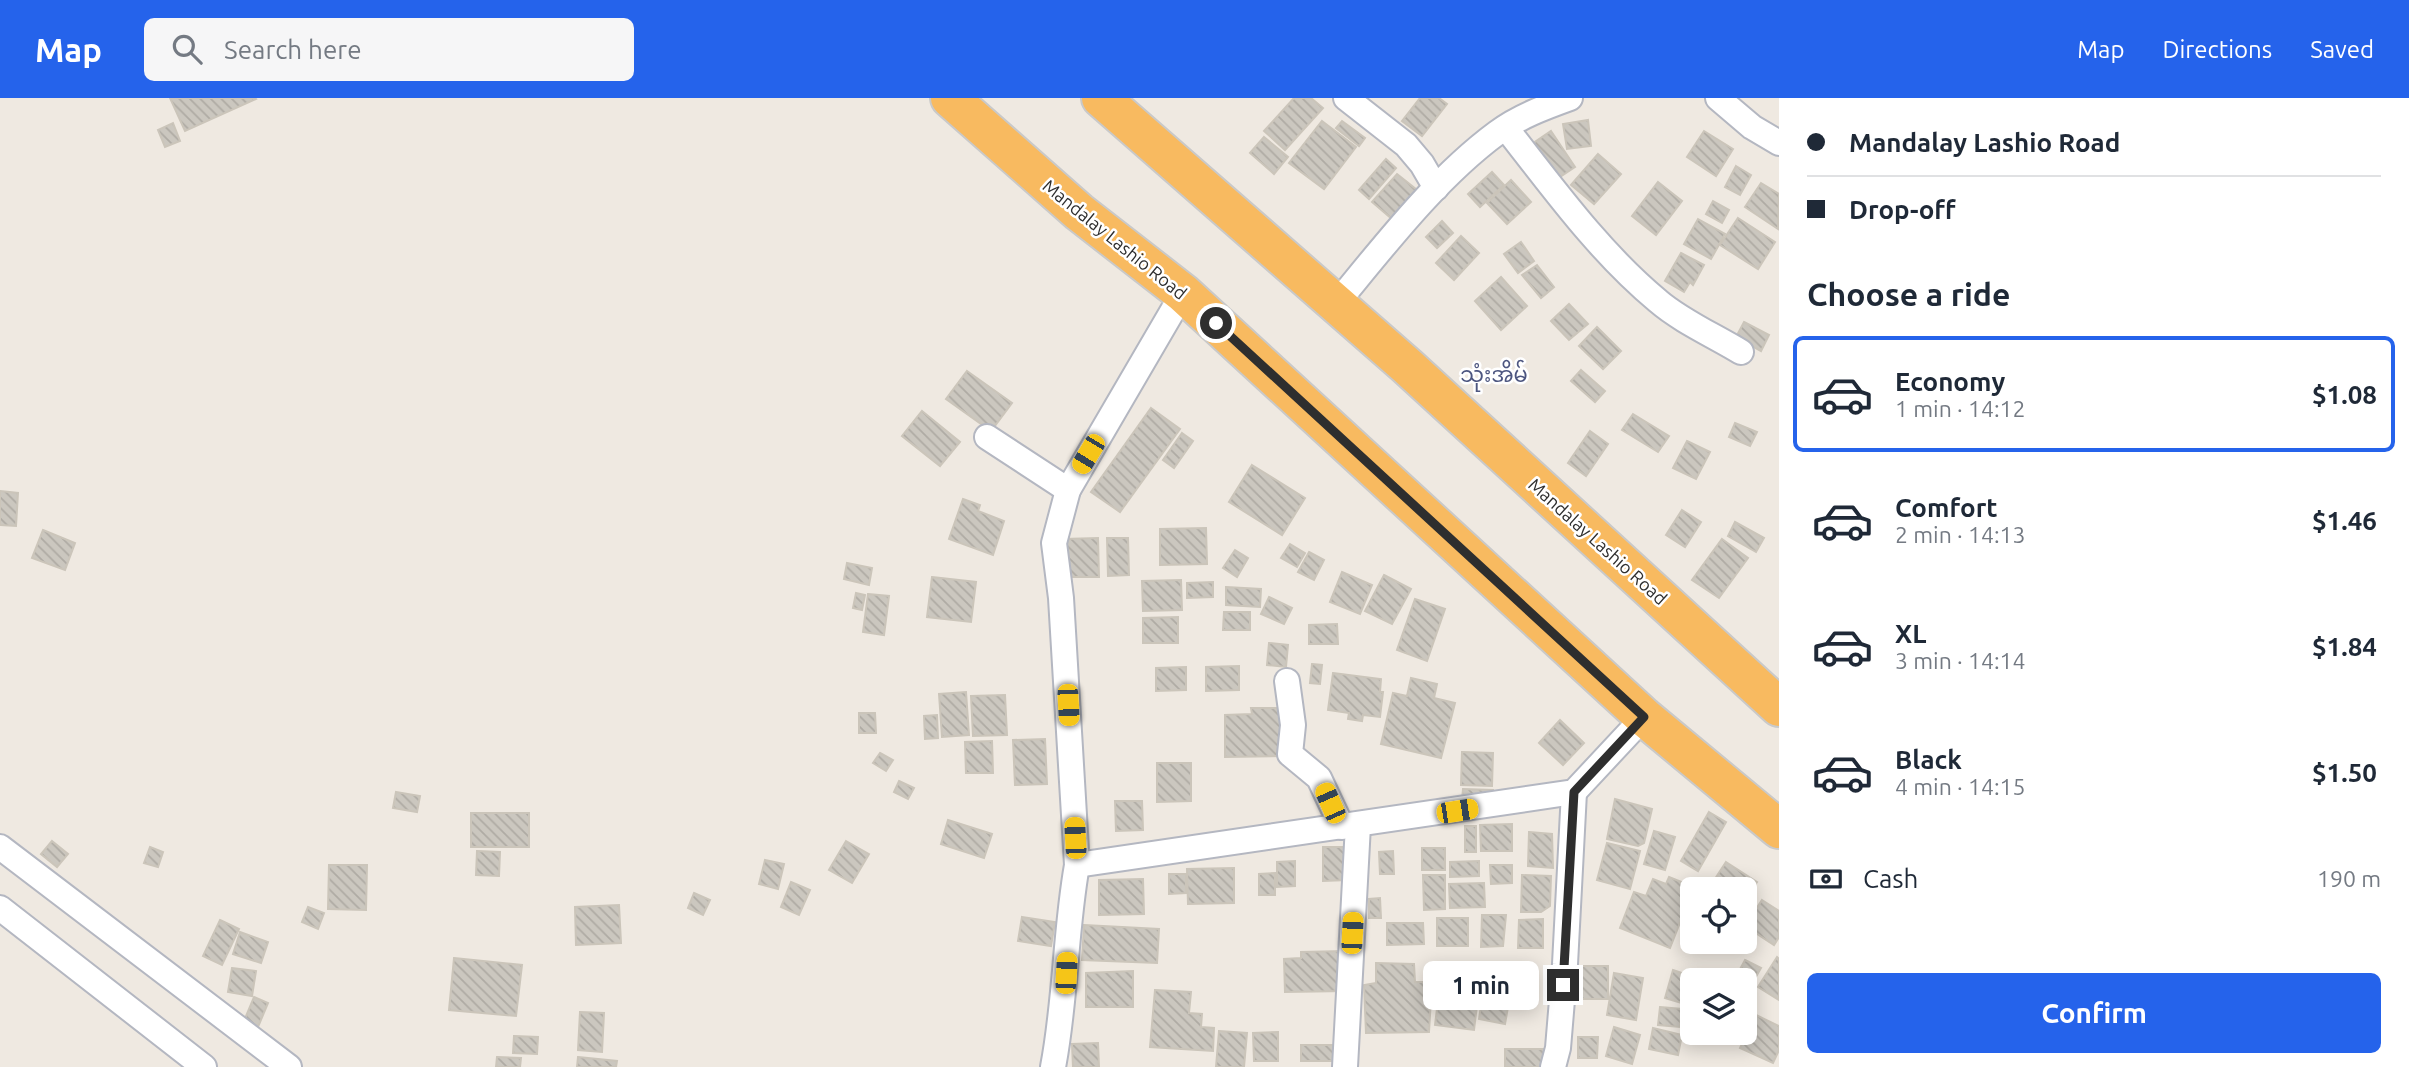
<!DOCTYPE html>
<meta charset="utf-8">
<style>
:root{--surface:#fff;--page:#f6f6f7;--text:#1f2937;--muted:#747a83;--line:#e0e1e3;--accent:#2563eb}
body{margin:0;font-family:Ubuntu,"Noto Sans Myanmar",sans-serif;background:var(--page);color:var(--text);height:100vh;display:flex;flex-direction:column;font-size:26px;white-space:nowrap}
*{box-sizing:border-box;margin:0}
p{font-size:23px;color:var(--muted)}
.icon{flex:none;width:38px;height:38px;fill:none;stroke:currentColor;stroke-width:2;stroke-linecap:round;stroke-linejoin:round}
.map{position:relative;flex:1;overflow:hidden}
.side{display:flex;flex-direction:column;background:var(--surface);width:630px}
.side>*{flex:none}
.banner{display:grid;align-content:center;height:154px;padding:0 28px;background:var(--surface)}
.buttons{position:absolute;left:1680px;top:779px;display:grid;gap:14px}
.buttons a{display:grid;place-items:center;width:77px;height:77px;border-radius:10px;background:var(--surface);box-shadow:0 4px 18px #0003;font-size:35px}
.end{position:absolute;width:32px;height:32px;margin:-16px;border:9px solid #2e2e2e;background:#fff;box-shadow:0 0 0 4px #fff}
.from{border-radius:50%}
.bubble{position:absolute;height:49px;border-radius:10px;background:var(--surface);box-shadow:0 4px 18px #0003;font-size:23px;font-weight:700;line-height:49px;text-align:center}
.car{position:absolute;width:21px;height:42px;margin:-21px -10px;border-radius:9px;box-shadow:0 0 5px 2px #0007;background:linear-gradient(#f5c518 24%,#345 0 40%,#f5c518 0 76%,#345 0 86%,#f5c518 0)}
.banner b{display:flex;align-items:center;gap:24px;height:66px;font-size:26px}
.banner b+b{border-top:2px solid var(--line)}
.banner i{width:18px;height:18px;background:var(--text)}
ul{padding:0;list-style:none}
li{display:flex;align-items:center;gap:21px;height:116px;margin:0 14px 10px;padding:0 14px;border:4px solid transparent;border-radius:10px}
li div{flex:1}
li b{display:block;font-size:26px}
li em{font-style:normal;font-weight:700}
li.selected{border-color:var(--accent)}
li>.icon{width:63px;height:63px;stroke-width:1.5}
h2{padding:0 28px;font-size:32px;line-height:84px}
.pay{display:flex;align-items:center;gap:18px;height:77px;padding:0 28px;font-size:26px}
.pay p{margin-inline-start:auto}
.button{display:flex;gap:14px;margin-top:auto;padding:14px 28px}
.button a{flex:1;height:80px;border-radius:10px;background:var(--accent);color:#fff;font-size:28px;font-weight:700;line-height:80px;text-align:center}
header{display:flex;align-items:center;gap:42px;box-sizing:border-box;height:98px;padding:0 35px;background:var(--accent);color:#fff}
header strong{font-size:33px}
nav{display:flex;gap:38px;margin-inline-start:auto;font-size:24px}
.search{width:490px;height:63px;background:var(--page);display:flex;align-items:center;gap:18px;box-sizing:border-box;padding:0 24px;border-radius:10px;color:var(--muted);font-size:26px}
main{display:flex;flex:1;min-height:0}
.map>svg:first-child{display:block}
.building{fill:url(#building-back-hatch);stroke:#cbc5ba;stroke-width:2}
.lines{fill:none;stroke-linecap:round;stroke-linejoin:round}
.minor-casing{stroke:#b4b7c1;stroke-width:28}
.trunk-casing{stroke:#c9c9c9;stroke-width:42}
.minor{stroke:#fff;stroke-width:24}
.trunk{stroke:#f8ba60;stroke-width:38}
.route{stroke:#2e2e2e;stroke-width:9}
.labels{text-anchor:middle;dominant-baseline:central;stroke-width:5;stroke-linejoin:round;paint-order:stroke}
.street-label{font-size:18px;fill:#2e2e2e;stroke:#fff}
.quarter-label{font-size:21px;fill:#4d5680;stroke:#fff}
</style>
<header>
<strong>Map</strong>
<div class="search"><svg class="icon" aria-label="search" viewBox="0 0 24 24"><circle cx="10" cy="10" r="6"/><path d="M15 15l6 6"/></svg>Search here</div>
<nav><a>Map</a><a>Directions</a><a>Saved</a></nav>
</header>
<main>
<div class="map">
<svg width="1779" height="969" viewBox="0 0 1779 969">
<defs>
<pattern id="building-back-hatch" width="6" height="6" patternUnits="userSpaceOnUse" patternTransform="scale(1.75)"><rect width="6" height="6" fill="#cbc7bf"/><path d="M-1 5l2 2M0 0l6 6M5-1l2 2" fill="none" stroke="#afaba4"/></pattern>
</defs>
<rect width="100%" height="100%" fill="#efe9e1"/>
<!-- building -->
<g class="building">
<path d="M170,0H255L256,1L185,33Z"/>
<path d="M1294,0H1311L1323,10L1285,52L1264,33Z"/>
<path d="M1420,0H1439L1447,6L1422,38L1402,23Z"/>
<path d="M1588,22L1591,48L1567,51L1563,26Z"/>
<path d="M1322,23L1356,49L1324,91L1289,65Z"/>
<path d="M1342,23L1365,40L1359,48L1336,30Z"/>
<path d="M173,25L180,43L165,49L158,32Z"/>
<path d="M1551,33L1575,69L1557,81L1529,48Z"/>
<path d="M1704,33L1733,51L1716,78L1687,59Z"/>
<path d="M1264,39L1288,59L1274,76L1250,55Z"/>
<path d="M1598,56L1621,76L1594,106L1571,87Z"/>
<path d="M1386,61L1396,70L1369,101L1359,92Z"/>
<path d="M1736,68L1751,77L1740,97L1725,89Z"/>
<path d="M1492,74L1504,87L1480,109L1468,96Z"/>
<path d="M1397,76L1417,92L1392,121L1372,104Z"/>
<path d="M1511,82L1531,104L1507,126L1487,105Z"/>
<path d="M1658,84L1682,103L1656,137L1632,118Z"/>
<path d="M1761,85L1779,96L1778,131L1745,109Z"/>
<path d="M1713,103L1729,112L1722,125L1706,116Z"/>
<path d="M1738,120L1775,144L1758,171L1720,147Z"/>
<path d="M1698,121L1725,136L1711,161L1684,146Z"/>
<path d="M1442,123L1453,135L1437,150L1426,139Z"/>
<path d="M1461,138L1479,155L1454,182L1436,165Z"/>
<path d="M1521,144L1534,163L1518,175L1504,156Z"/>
<path d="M1681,155L1704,167L1693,187L1690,184L1684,194L1665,183Z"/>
<path d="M1537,167L1554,189L1541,200L1522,177Z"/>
<path d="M1501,179L1527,208L1501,232L1475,203Z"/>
<path d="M1569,206L1588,226L1569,242L1551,223Z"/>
<path d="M1744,224L1769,237L1761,253L1736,239Z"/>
<path d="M1597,229L1621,253L1603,271L1579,248Z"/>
<path d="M1581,272L1605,293L1595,304L1571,283Z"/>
<path d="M967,273L1012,305L991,333L946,301Z"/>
<path d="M1151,310L1180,331L1120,414L1091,394Z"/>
<path d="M922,313L960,344L940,368L902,338Z"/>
<path d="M1633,316L1669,338L1658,354L1622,332Z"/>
<path d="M1735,325L1757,334L1750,348L1729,339Z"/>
<path d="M1590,333L1608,346L1586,378L1568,365Z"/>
<path d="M1182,335L1193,343L1174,370L1163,362Z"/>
<path d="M1687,343L1710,354L1696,381L1673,370Z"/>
<path d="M1252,367L1305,400L1282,437L1229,404Z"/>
<path d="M0,393L18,395L16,428L0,427Z"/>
<path d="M963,401L980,407L978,413L1004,423L993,457L949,441Z"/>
<path d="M1682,412L1701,424L1685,449L1666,437Z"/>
<path d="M1735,424L1764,440L1756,454L1728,438Z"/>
<path d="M1206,430L1207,466L1160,467V431Z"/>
<path d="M43,432L75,445L65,472L32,460Z"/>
<path d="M1098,440L1099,479H1065L1064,441Z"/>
<path d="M1107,440H1128L1129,477L1108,478Z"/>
<path d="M1722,441L1748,460L1719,500L1692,482Z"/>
<path d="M1290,446L1305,455L1297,469L1281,460Z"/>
<path d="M1235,452L1248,460L1237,479L1223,470Z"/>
<path d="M1309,454L1324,462L1314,482L1298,474Z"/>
<path d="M847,465L872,470L869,487L844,481Z"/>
<path d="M1342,474L1372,487L1360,516L1330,504Z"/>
<path d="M1384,477L1411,491L1392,526L1365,513Z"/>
<path d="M932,479L976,484L971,524L927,519Z"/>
<path d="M1181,482L1182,512L1143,513L1142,483Z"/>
<path d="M1213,484V499L1187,500V485Z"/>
<path d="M1226,489L1261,491L1260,509L1226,507Z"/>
<path d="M856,495L865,497L862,512L853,510Z"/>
<path d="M868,496L889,498L884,537L863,534Z"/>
<path d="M1269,499L1292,510L1284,526L1261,516Z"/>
<path d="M1415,501L1445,511L1427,563L1397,552Z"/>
<path d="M1224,514H1250V532H1223Z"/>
<path d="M1178,519V545H1143V520Z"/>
<path d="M1337,526L1338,546H1309V527Z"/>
<path d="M1269,545L1288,547L1286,569L1267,567Z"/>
<path d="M1312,566L1322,567L1320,586L1310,585Z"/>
<path d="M1239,568V592L1206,593V569Z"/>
<path d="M1186,569V592L1156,593V570Z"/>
<path d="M1333,575L1381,581L1380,594H1383L1380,619L1363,617L1362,623L1348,621L1349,615L1328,612Z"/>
<path d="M1411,580L1437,586L1434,600L1455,605L1441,660L1381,646L1393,595L1407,598Z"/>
<path d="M966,594L969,637L942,639L939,596Z"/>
<path d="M1005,597L1007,637L973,638L971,598Z"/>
<path d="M1251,610H1281L1282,658L1225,659V617L1252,616Z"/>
<path d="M859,615H875L876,635H859Z"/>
<path d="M937,617L938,640L925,641L924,618Z"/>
<path d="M1560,622L1584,645L1563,667L1539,645Z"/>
<path d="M1045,641L1047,686L1015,687L1013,642Z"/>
<path d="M992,643L993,675H966L965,644Z"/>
<path d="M1462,654L1493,655L1492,688L1461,687Z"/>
<path d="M880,655L893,662L886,673L873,665Z"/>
<path d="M1157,665H1191V703L1157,704Z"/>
<path d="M899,683L914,690L908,701L894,694Z"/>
<path d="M1463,691L1493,692L1492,704L1462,702Z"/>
<path d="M396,694L420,698L417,714L393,710Z"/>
<path d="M1615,701L1652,711L1644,745L1638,748L1607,741Z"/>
<path d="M1115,703H1142L1143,732L1116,733Z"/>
<path d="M1709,714L1726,724L1698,773L1681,763Z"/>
<rect x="471" y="715" width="58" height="34"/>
<path d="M948,722L992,736L984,760L941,746Z"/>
<path d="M1512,726V753H1481L1480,727Z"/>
<rect x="1465" y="728" width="11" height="26"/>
<path d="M1654,733L1675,739L1665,772L1644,766Z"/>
<path d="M1529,734L1552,736L1553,770L1528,768Z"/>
<path d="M52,743L68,756L57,769L41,756Z"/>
<path d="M846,743L869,756L852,785L829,772Z"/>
<path d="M1607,745L1640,753L1630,791L1597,782Z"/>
<path d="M150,749L163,754L158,769L144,765Z"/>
<path d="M1323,749H1348V782L1323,783Z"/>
<rect x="1422" y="750" width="23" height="22"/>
<path d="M477,753L500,754L499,778L476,777Z"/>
<path d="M1393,753L1394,776H1380L1379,754Z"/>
<path d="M765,762L784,766L778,791L759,786Z"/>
<path d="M1295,763V788L1277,789V764Z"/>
<path d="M1479,763V778L1450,779V764Z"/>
<path d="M1726,764L1757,784L1745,802V791H1716L1711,787Z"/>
<path d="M329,767H367L366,812L328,811Z"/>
<path d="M1490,767H1512V785L1491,786Z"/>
<path d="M1234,770V805L1188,806L1187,771Z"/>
<path d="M1275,775V797H1259V776Z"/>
<path d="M1169,776H1186V795L1169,796Z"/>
<path d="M1423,777H1445V811L1424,812Z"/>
<path d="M1522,777L1551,778L1550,808L1541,814H1521Z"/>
<path d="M1669,779L1694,789L1670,850L1620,830L1634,794L1646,798L1653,781L1666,786Z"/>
<path d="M1143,781L1144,816L1099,817V782Z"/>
<path d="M791,784L810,792L799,817L781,809Z"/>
<path d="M1484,785L1485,809L1450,810L1449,786Z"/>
<path d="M694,795L710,802L703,817L688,810Z"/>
<path d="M1380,800L1381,820H1369V801Z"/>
<path d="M1762,802L1779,813V839L1774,847L1745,828Z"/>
<path d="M619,807L621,845L576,847L575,809Z"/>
<path d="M308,809L324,815L318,831L302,824Z"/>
<path d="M1482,817H1506L1503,848L1481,849Z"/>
<path d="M1022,819L1055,824L1051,848L1018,843Z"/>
<rect x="1437" y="820" width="31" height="28"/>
<path d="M1543,821V850H1518L1519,822Z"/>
<path d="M220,822L239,831L222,867L203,858Z"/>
<path d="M1387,825H1423L1424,846L1387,847Z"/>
<path d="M1084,827L1159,831L1157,865L1082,862Z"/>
<path d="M240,834L268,844L261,865L233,856Z"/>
<path d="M1345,853L1346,893L1285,894L1284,861L1301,860V854Z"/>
<path d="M1777,859L1779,861V902L1758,889Z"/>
<path d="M454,860L522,867L516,918L449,912Z"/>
<path d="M1745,862L1761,870L1749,891L1745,889V882H1734Z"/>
<path d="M1376,865L1414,866L1415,884H1432L1429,934L1366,935L1364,887L1376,885Z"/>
<path d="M1576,868H1608V901H1575Z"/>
<path d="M232,870L256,873L252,898L228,894Z"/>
<path d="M1673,872L1693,879L1685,906L1665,900Z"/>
<path d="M1133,873V909H1086V875Z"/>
<path d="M1614,875L1643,880L1636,922L1607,917Z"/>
<path d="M1440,886L1479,891L1474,932L1435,927Z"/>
<path d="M1484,888L1511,892L1505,926L1479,921Z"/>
<path d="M1155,892L1191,894L1189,915L1202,916L1201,929L1214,930L1213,953L1150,949Z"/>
<path d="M254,899L268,905L258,929L244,923Z"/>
<path d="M1660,909L1682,911L1680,929L1658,927Z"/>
<path d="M580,914L604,915L602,954L578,952Z"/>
<path d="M1756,917L1779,928V952L1773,965L1740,950Z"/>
<path d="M1614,929L1640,937L1632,966L1606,958Z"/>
<path d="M1653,930L1682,937L1678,957L1649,951Z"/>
<path d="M1219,933L1247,935L1244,969H1216Z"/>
<path d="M1278,934V963H1254L1253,935Z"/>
<path d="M514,938L538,939L537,956L513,955Z"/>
<path d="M1578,939H1598L1597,960H1578Z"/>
<path d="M1098,945L1099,969H1073L1072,946Z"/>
<rect x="1301" y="947" width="32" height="16"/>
<path d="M1505,951H1544L1545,969H1505Z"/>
<path d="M497,959L521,960L520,969H496Z"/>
<path d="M578,959L617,963L616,969H577Z"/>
</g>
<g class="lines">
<defs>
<g id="minor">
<path d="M1346,0L1406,47L1422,66L1436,90"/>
<path d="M1718,0L1752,29L1779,45"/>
<path d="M1506,30C1553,90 1599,154 1658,203C1681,223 1715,238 1741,254"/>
<path d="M1336,206C1384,148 1436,80 1497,35C1518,19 1545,9 1570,0"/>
<path d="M987,339L1068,392"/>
<path d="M1287,583L1293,627L1290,656L1319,680L1342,729"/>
<path d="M0,749L289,969"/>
<path d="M1077,767L1574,694L1644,619"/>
<path d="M0,810L204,969"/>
<path d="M1053,969C1066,902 1065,834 1077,767L1061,500L1054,445L1068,392L1183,195"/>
<path d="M1345,969L1358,727"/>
<path d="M1553,969L1558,950L1565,866L1574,694"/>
</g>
<g id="trunk">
<path d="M950,0L1079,114L1183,195L1644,619L1779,731"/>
<path d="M1101,0L1407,268L1779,609"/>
</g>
</defs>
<!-- minor casing -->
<use href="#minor" class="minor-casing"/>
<!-- trunk casing -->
<use href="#trunk" class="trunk-casing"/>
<!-- minor -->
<use href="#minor" class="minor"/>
<!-- trunk -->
<use href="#trunk" class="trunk"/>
</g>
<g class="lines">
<!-- route -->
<path class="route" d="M1216,225L1644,619L1574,694L1563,887"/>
</g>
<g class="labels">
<!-- street labels -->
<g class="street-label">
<text transform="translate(1115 141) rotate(39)">Mandalay Lashio Road</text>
<text transform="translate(1598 443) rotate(42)">Mandalay Lashio Road</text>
</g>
<!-- quarter labels -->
<g class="quarter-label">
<text x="1494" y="276">သုံးအိမ်</text>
</g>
</g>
</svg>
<div class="buttons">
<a><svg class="icon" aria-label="locate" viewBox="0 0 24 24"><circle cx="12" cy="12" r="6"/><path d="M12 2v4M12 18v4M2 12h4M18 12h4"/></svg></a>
<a><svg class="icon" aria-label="layers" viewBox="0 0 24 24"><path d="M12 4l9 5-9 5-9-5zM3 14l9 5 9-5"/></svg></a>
</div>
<i class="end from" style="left:1216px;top:225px"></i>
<i class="end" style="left:1563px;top:887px"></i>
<div class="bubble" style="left:1423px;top:863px;width:116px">1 min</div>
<i class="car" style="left:1088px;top:356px;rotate:211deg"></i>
<i class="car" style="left:1068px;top:607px;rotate:177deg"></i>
<i class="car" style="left:1330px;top:705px;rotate:336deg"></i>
<i class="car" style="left:1457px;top:713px;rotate:81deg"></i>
<i class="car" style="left:1075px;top:740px;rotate:357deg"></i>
<i class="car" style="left:1352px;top:835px;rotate:3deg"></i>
<i class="car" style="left:1066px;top:875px;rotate:3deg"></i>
</div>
<section class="side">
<div class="banner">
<b><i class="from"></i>Mandalay Lashio Road</b>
<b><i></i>Drop-off</b>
</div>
<h2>Choose a ride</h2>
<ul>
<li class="selected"><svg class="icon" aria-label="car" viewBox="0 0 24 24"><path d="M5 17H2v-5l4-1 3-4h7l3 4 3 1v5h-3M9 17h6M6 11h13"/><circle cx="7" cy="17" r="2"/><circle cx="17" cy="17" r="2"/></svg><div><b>Economy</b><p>1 min · 14:12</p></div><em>$1.08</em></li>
<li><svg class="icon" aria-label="car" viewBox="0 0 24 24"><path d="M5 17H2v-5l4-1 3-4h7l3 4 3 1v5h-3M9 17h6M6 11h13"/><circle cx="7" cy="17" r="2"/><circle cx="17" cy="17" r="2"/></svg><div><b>Comfort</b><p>2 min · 14:13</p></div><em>$1.46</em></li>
<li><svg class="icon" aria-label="car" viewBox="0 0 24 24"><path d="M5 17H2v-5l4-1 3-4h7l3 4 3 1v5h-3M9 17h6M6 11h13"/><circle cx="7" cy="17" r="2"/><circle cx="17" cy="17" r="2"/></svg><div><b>XL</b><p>3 min · 14:14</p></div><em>$1.84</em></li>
<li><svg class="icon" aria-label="car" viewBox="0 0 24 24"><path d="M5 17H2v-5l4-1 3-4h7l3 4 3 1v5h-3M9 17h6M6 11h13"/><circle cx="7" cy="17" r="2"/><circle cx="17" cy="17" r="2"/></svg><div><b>Black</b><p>4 min · 14:15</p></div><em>$1.50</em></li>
</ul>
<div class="pay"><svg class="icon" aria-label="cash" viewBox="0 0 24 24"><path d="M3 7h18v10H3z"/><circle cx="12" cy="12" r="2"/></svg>Cash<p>190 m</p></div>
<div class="button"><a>Confirm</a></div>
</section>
</main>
